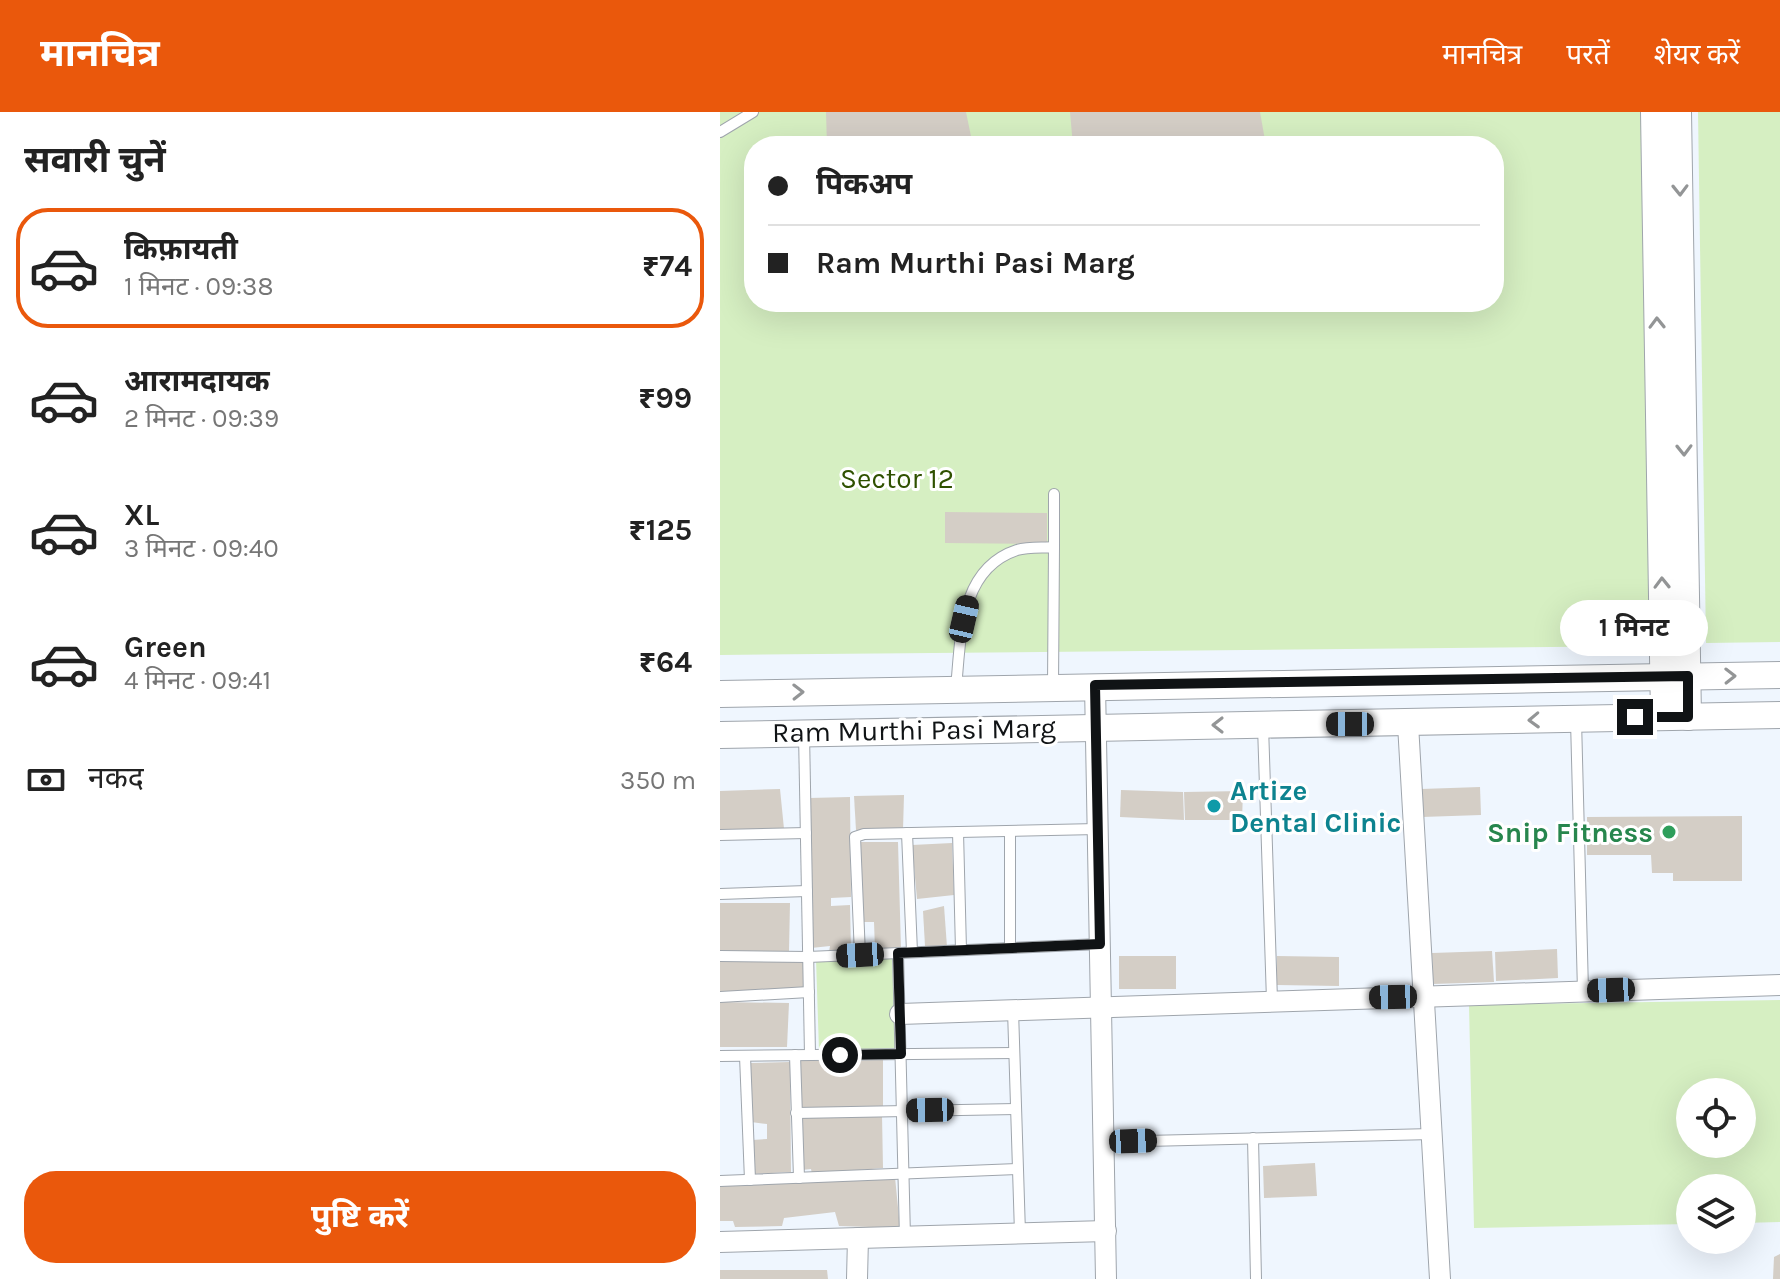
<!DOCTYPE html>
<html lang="hi">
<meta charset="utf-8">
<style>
:root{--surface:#fff;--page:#f6f6f6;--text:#222;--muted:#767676;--line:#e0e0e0;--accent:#ea580c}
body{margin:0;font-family:Karla,"Noto Sans Devanagari",sans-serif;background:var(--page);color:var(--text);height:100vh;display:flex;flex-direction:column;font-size:30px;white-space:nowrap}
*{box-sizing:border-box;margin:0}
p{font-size:26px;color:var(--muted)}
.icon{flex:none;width:44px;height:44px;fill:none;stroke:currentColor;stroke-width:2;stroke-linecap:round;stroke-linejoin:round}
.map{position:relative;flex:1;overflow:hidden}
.drawer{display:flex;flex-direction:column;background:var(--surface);width:720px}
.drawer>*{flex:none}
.hud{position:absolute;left:24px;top:24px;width:760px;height:176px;border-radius:32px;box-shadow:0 8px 32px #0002;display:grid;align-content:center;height:176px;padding:0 24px;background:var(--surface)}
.tools{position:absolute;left:956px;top:966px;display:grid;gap:16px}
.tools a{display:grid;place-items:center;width:80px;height:80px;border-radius:50%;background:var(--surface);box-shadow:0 8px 32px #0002;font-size:40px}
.end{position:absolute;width:36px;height:36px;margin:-18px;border:10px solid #101315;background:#fff;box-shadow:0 0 0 4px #fff}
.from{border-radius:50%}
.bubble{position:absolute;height:56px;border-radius:28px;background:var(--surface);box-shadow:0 8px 32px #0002;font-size:26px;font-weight:700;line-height:56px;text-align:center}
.car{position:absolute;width:24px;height:48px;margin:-24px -12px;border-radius:10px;box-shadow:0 0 6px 2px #0007;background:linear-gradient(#222 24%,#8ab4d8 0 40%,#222 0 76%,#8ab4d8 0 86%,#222 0)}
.hud b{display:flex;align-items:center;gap:28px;height:76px;font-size:30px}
.hud b+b{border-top:2px solid var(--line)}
.hud i{width:20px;height:20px;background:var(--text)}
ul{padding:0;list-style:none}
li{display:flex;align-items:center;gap:24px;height:120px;margin:0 16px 12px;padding:0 8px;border:4px solid transparent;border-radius:32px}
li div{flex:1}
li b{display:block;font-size:30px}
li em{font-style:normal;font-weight:700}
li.selected{border-color:var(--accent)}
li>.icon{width:72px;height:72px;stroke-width:1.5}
h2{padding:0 24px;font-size:36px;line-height:96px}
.pay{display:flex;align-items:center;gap:20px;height:88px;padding:0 24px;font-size:30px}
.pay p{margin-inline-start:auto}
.cta{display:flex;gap:16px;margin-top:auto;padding:16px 24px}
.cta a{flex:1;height:92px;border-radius:32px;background:var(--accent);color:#fff;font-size:32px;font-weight:700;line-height:92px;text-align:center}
header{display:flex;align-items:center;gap:48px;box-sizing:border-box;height:112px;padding:0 40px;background:var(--accent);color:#fff}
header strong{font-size:38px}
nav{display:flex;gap:44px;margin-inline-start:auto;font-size:28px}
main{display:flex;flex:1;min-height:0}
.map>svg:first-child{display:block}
.green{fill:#d6efc2;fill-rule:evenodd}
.building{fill:#d4cec6}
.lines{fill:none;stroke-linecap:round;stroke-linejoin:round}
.service-casing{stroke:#9fa5ac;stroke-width:12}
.minor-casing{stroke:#9fa5ac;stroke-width:22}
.tertiary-casing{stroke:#9fa5ac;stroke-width:28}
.service{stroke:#fff;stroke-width:10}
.minor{stroke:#fff;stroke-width:20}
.tertiary{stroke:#fff;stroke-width:26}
.oneway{stroke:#939596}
.route{stroke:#101315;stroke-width:10}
.culture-dot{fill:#0f9aa8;stroke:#fff;stroke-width:3}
.leisure-dot{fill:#2e9e5b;stroke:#fff;stroke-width:3}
.labels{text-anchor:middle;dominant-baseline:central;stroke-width:6;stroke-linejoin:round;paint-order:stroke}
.park-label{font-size:28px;fill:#2f5100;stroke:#fff}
.street-label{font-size:28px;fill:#101315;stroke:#fff}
.culture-label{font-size:28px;font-weight:bold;fill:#0d838f;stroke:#fff;text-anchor:start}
.leisure-label{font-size:28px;font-weight:bold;fill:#27864d;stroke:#fff;text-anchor:end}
</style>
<header>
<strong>मानचित्र</strong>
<nav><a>मानचित्र</a><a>परतें</a><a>शेयर करें</a></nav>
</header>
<main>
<section class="drawer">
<h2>सवारी चुनें</h2>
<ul>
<li class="selected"><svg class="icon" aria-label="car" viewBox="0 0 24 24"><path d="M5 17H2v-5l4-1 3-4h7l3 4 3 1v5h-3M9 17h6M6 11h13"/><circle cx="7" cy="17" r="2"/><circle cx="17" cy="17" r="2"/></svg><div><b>किफ़ायती</b><p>1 मिनट · 09:38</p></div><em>₹74</em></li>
<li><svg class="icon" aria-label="car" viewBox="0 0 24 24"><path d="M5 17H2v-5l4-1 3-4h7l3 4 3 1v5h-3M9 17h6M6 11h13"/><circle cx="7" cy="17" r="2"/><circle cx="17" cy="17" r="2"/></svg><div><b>आरामदायक</b><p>2 मिनट · 09:39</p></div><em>₹99</em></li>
<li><svg class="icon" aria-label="car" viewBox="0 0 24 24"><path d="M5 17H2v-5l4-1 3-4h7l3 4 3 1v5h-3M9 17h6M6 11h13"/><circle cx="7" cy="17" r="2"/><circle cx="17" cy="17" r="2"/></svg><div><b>XL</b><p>3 मिनट · 09:40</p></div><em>₹125</em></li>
<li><svg class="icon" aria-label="car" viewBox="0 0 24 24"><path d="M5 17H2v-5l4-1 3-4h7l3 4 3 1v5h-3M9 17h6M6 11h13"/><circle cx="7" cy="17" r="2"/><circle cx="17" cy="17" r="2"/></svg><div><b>Green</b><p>4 मिनट · 09:41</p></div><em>₹64</em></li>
</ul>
<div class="pay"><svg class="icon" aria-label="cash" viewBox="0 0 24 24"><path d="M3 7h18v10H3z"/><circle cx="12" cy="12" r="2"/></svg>नकद<p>350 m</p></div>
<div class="cta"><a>पुष्टि करें</a></div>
</section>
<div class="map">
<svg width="1060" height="1167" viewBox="0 0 1060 1167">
<rect width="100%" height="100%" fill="#eff6fe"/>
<!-- green -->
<g class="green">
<path d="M0,0H927L938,534L0,543ZM34,34H774V190H34Z"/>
<path d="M978,0H1060V530L986,531Z"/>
<path d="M172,844L175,936L99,939L96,847Z"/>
<path d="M1060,888V1110L1022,1111V1076H970V1112L754,1116L749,893ZM1022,980V1032H970V980Z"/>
</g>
<!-- building -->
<g class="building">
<path d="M106,0H246L253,34H107Z"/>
<path d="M350,0H540L546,34H353Z"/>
<path d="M225,400L327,401V432L225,431Z"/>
<path d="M760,675L761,703L702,705L701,677Z"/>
<path d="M60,677L64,717L0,718V679Z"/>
<path d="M401,678L463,680L464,708L400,705Z"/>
<path d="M523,679L522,708H465L464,680Z"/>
<path d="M184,683L183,718H136L134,684Z"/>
<path d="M130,685L131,785L111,786V794L130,793L131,838L109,840L110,834L91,836L89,686Z"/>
<path d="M1022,704V769H953V761H932L931,743H867V705Z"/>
<path d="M139,730H178L181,838H155L154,810H141Z"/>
<path d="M232,731L234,783L197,787L192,733Z"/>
<path d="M0,791H70L69,839H0Z"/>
<path d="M224,794L227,835L205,834L203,799Z"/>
<path d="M837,837L838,866L776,869L775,840Z"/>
<path d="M772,839L774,870L713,872L712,841Z"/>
<rect x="399" y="844" width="57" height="33"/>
<path d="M557,844L619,845V874L557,873Z"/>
<path d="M0,848H88V879L0,883Z"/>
<path d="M0,890L69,891L67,935H0Z"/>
<path d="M163,948V996L82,997L80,949Z"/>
<path d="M70,950L71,1060L34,1062L32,1028L47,1027V1012L31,1010L29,951Z"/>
<path d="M162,1003L163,1056L92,1062L91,1057L82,1058L81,1004Z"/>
<path d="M595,1051L597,1084L544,1086L543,1054Z"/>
<path d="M175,1065L180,1116L119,1114L115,1100L64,1106L62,1114L15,1115L13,1109H0V1073Z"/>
<path d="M1060,1142V1167H1053L1054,1145Z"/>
<path d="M0,1158H107L108,1167H0Z"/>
</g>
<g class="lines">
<defs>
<g id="service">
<path d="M0,20L33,0"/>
<path d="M334,382V435"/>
<path d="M236,576C241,526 239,457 297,438C308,435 323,436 334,435L333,574"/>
<path d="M856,608L863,879"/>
<path d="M543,614L552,888"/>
<path d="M84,621L90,943"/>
<path d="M290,719V836"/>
<path d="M238,720L241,838"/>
<path d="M187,721L192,840"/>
<path d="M0,723L86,721"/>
<path d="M0,782L87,779"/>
<path d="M178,841L185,1125"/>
<path d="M140,843L135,725L144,722L377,717"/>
<path d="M0,844L88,845L380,832"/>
<path d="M0,885L89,880"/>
<path d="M293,898L300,1121"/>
<path d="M75,943L79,1066"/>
<path d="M0,944L294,941"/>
<path d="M25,944L30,1068"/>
<path d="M76,1001L296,997"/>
<path d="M533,1026L536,1167"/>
<path d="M384,1030L712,1022"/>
<path d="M0,1069L297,1057"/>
</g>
<g id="minor">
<path d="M375,573L386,1167"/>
<path d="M688,612L720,1167"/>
<path d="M180,902L1060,873"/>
<path d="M0,1130L386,1119"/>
<path d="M137,1167L138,1126"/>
</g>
<g id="tertiary">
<path d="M934,0L944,605"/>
<path d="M958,0L968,605"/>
<path d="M0,582L1060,563"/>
<path d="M0,623L1060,603"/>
</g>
</defs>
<!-- service casing -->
<use href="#service" class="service-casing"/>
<!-- minor casing -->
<use href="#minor" class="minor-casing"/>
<!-- tertiary casing -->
<use href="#tertiary" class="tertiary-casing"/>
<!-- service -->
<use href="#service" class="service"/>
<!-- minor -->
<use href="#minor" class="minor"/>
<!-- tertiary -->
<use href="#tertiary" class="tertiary"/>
</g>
<!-- one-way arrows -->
<defs><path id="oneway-chevron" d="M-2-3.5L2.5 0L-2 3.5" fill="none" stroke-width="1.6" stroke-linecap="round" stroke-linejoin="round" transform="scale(2)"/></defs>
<g class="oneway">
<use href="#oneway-chevron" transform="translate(960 78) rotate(89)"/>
<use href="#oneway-chevron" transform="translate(937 211) rotate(-91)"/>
<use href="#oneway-chevron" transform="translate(964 338) rotate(89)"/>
<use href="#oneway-chevron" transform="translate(942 471) rotate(-91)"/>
<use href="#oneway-chevron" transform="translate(1010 564) rotate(-1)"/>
<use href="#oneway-chevron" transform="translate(78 580) rotate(-1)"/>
<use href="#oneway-chevron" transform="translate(814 608) rotate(178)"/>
<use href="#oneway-chevron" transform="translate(498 613) rotate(-180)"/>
</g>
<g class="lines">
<!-- route -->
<path class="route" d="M120,943L181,942L178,841L380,832L375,573L968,564V605H915"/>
</g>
<!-- markers -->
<circle class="culture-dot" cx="494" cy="694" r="8"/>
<circle class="leisure-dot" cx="949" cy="720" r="8"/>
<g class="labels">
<!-- park labels -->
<g class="park-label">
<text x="177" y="366">Sector 12</text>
</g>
<!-- street labels -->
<g class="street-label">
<text transform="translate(194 618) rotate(-1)">Ram Murthi Pasi Marg</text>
</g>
<!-- culture labels -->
<g class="culture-label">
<text x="510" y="678">Artize<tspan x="510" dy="32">Dental Clinic</tspan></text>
</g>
<!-- leisure labels -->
<g class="leisure-label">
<text x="933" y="720">Snip Fitness</text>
</g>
</g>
</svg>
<div class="tools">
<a><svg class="icon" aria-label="locate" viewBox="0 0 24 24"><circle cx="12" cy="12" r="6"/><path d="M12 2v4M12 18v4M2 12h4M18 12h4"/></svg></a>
<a><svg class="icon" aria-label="layers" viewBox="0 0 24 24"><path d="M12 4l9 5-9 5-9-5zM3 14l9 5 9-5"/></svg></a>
</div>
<i class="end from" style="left:120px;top:943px"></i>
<i class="end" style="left:915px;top:605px"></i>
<div class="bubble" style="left:840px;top:488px;width:148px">1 मिनट</div>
<i class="car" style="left:244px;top:507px;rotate:13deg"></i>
<i class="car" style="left:630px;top:612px;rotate:270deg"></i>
<i class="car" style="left:140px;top:843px;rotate:267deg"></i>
<i class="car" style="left:891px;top:878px;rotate:268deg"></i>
<i class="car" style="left:673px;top:885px;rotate:269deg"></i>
<i class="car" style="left:210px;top:998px;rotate:269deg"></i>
<i class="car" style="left:413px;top:1029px;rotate:88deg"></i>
<div class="hud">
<b><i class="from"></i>पिकअप</b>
<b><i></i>Ram Murthi Pasi Marg</b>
</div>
</div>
</main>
